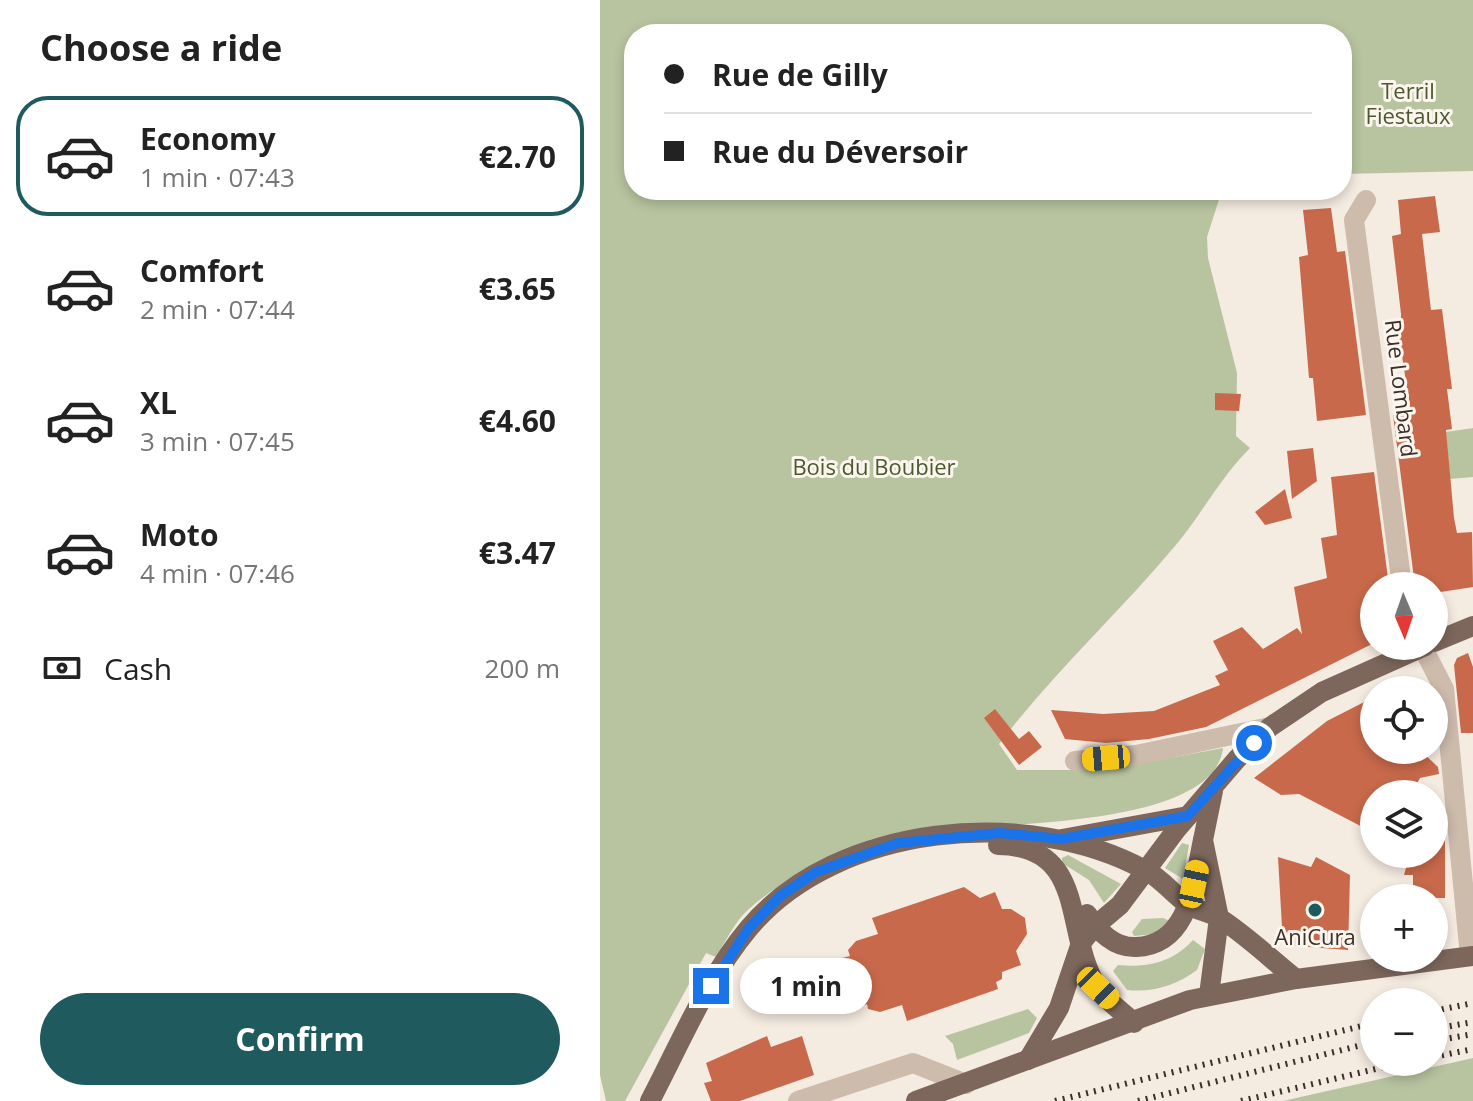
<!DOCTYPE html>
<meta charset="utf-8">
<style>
:root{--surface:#fff;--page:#f2f2f2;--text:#222;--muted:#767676;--line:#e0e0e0;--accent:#1f5a5e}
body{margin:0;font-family:"Open Sans",sans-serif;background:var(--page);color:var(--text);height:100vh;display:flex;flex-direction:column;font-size:30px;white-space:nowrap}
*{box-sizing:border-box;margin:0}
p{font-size:26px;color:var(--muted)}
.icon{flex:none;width:44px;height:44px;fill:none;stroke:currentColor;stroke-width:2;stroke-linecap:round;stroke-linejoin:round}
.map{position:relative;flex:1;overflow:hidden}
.sheet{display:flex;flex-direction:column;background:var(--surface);width:600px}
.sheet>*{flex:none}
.banner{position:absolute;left:24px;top:24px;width:728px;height:176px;border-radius:32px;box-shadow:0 4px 12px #0003;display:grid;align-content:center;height:176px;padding:0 40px;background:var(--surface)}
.needle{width:52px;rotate:178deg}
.buttons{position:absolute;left:760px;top:572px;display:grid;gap:16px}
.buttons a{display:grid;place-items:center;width:88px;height:88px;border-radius:50%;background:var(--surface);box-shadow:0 4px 12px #0003;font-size:40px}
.end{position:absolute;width:36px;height:36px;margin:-18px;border:10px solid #1a73e8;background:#fff;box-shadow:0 0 0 4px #fff}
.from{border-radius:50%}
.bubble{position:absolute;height:56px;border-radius:28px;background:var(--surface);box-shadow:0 4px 12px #0003;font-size:26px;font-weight:700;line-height:56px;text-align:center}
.car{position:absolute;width:24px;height:48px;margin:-24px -12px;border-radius:10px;box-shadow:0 0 6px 2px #0007;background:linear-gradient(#f5c518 24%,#345 0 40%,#f5c518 0 76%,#345 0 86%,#f5c518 0)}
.banner b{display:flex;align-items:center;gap:28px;height:76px;font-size:30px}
.banner b+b{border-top:2px solid var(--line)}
.banner i{width:20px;height:20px;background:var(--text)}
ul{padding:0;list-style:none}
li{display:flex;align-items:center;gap:24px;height:120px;margin:0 16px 12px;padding:0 24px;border:4px solid transparent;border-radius:32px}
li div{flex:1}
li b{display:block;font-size:30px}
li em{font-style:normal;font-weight:700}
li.selected{border-color:var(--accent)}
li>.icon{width:72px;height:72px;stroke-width:1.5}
h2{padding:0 40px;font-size:36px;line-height:96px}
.pay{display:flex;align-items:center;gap:20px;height:88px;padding:0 40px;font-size:30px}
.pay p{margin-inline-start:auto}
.action{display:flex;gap:16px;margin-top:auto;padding:16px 40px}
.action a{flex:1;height:92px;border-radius:48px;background:var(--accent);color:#fff;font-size:32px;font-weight:700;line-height:92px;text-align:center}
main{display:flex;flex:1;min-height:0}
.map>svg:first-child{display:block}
.green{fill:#b8c4a0}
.building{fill:#c8694b}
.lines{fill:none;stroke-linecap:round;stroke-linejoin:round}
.minor{stroke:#cdbbac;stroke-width:20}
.major{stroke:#7d675c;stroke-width:20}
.rail{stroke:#3b302b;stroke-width:6;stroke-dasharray:2 6;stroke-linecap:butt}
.route{stroke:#1a73e8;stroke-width:10}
.poi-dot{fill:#1f5a5e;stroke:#fbf5ee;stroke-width:3}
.labels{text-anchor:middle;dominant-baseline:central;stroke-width:6;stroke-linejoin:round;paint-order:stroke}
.park-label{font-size:22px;fill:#4a5a2e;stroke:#fbf5ee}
.street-label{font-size:22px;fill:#3b302b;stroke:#fbf5ee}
.poi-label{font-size:22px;fill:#3b302b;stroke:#fbf5ee}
</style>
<main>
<section class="sheet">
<h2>Choose a ride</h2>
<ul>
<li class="selected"><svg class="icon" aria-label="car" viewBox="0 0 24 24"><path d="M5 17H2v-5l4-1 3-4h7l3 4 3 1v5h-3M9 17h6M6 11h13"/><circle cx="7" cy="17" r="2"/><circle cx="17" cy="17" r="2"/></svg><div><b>Economy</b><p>1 min · 07:43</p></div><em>€2.70</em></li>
<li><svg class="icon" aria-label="car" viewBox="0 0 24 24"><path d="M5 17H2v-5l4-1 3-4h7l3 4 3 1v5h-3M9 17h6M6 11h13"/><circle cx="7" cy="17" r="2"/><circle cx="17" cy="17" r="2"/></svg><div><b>Comfort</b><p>2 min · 07:44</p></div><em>€3.65</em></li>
<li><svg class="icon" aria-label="car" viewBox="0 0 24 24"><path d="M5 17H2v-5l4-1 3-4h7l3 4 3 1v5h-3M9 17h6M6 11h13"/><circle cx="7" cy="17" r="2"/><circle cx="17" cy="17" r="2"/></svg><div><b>XL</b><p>3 min · 07:45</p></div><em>€4.60</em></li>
<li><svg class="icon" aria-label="car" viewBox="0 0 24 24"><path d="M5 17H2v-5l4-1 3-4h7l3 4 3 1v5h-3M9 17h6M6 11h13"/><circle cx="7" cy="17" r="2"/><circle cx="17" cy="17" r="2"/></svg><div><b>Moto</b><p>4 min · 07:46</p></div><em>€3.47</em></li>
</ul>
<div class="pay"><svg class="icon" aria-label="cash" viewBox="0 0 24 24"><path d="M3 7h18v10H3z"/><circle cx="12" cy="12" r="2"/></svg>Cash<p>200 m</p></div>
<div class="action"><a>Confirm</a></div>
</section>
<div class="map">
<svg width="873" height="1101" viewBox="0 0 873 1101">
<rect width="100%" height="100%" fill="#f4ebe1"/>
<!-- green -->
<g class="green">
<path d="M0,0H873V171L742,174V34H34V190H622L607,237L608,258L637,373L636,436L650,448C620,478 602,514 575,546C518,614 453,673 399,744L417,770H504L623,748C613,836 357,821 291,834C250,842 163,888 138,921C130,932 123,945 116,957L106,953L25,1101H6L0,1075Z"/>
<path d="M873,428V477L850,479L846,432Z"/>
<path d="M582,843L589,845L583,879L565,868Z"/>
<path d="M468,855L521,884L504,903L489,880L462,863V858Z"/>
<path d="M563,918L572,922L556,934L534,936L532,932L542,919Z"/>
<path d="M593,940L605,949L597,970C577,985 552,993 527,990L513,971L518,965C548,968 573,962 593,940Z"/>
<path d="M428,1009L437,1018L429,1033L357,1060L353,1044L345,1036Z"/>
<path d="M873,1058V1101H683Z"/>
</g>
<!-- building -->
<g class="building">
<path d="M835,196L840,232L822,234L831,310L842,309L852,389H847L852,429L846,430L854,518L857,533L872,532L873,587L834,593V586H815L793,415L811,414L797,323L801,322V314L792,236L801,234L798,200Z"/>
<path d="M731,208L737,252L745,251L766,415L717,421L713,378H709L699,257L708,255L703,210Z"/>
<path d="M615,393L641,394L639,411L615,410Z"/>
<path d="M713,448L717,481L692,499L687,451Z"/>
<path d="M774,472L789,586H774V643L606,727L549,739L506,743L465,739L451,710L503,714L554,711L620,685L615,676L628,670L613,641L642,627L663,649L697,628L702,634L694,587L727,578L721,538L737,535L731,477Z"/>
<path d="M685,489L692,518L665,525L655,512Z"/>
<path d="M868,653L873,667V733H861L854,665L857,658Z"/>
<path d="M774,697V750H820L838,767L839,774L820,778L811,794H774V833L699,794L681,795L654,778L727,721Z"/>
<path d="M395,709L419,739L429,731L442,747L419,765L384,718Z"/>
<path d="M834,834H845V898H813V875H804L810,854H834Z"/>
<path d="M678,857L711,867L716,857L750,875L748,950L683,945Z"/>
<path d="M364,887L380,898L395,892L402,909H411L425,918L427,934L416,951L421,965L402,972V979L396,982L398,989L307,1021L302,1005L280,1012L268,1009L267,1004L259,1007L242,958L250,956L248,950L256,941L278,934L272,918Z"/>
<path d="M167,1036L171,1047L202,1036L214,1075L140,1101H111L104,1083L112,1081L106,1063Z"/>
</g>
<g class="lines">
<!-- minor -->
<g class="minor">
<path d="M766,200L754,220L802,586"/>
<path d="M822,646L844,689L870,956"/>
<path d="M475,761L536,755L670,727"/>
<path d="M198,1101L313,1063L366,1084"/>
</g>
<!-- major -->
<g class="major">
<path d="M834,642L873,626"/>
<path d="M462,839L588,816"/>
<path d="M398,845C490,846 462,934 498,988C506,1001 523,1012 534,1023"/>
<path d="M487,914C499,932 514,948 536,947C590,945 594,881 603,840"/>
<path d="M609,995L619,918L603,840L613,791"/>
<path d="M428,1060L459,1008L481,943L495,926L520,905L576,830L637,759L670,727L722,692L825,646"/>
<path d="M50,1101C80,1044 107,978 149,928C237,823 428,806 545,870C561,878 573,894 587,904C597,911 611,912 621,919C647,936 671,959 696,979"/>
<path d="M316,1101L590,1000L696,979L873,956"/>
</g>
<!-- rail -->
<g class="rail">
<path d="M834,1011L873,1003"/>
<path d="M834,1029L873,1022"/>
<path d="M834,1041L873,1034"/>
<path d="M834,1057L873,1049"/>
<path d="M455,1101L774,1023"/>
<path d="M538,1101L774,1042"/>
<path d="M641,1101L805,1062"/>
</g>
</g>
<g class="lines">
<!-- route -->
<path class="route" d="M111,986L149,928L180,896L216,872L298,843L400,833L461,839L588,816L654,743"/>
</g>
<!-- markers -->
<circle class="poi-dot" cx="715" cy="910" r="8"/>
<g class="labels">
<!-- park labels -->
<g class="park-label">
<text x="808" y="90">Terril<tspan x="808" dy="25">Fiestaux</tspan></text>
<text x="274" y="466">Bois du Boubier</text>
</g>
<!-- street labels -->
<g class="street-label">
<text transform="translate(802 388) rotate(83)">Rue Lombard</text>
</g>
<!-- poi labels -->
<g class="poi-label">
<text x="715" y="936">AniCura</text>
</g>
</g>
</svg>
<div class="buttons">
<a><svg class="needle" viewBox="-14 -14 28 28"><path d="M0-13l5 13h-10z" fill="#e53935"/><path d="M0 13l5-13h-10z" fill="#767676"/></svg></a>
<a><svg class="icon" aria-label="locate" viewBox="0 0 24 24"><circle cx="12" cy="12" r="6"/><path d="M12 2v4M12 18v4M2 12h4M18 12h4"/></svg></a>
<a><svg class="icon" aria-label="layers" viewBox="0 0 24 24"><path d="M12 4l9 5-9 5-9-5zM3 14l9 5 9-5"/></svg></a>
<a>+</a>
<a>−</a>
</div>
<i class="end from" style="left:654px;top:743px"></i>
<i class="end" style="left:111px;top:986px"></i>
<div class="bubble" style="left:140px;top:958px;width:132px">1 min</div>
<i class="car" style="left:506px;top:758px;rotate:265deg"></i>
<i class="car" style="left:594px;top:884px;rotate:12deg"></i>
<i class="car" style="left:498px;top:988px;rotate:134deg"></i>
<div class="banner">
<b><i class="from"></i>Rue de Gilly</b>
<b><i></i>Rue du Déversoir</b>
</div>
</div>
</main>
